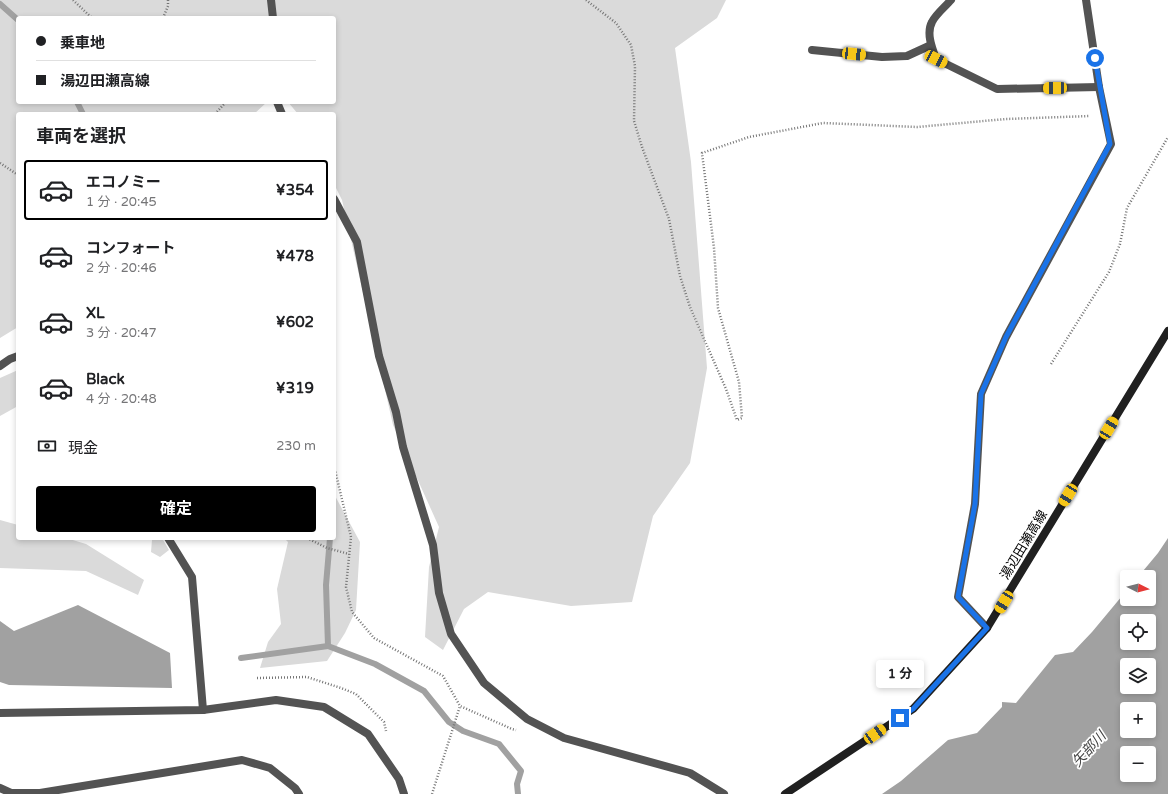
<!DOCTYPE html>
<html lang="ja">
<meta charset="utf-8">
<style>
:root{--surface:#fff;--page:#f6f6f6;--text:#202124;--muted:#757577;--line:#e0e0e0;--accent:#000}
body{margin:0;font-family:"Varela Round","Noto Sans JP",sans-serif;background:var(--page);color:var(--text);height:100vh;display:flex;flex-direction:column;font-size:15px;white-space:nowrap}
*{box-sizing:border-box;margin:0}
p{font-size:13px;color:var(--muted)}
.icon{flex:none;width:22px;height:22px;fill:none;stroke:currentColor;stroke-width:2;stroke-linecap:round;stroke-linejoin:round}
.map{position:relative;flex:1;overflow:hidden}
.side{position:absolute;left:16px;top:112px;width:320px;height:428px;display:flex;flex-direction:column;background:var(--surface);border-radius:4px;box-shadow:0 2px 6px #0003}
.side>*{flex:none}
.banner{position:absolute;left:16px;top:16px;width:320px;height:88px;border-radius:4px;box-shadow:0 2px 6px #0003;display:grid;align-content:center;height:88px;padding:0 20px;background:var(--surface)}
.needle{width:26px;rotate:96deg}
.buttons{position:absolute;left:1120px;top:570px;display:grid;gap:8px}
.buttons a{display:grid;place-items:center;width:36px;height:36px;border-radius:4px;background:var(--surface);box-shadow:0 2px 6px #0003;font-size:20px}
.end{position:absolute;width:18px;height:18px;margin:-9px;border:5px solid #1a73e8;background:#fff;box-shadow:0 0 0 2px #fff}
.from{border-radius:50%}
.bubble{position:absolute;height:28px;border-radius:4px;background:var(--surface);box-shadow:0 2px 6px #0003;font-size:13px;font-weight:700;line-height:28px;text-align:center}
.car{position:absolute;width:12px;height:24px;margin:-12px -6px;border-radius:5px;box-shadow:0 0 3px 1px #0007;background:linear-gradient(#f5c518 24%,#345 0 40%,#f5c518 0 76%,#345 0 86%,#f5c518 0)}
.banner b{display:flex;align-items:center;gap:14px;height:38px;font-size:15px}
.banner b+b{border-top:1px solid var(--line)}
.banner i{width:10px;height:10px;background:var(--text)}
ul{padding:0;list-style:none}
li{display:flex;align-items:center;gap:12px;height:60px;margin:0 8px 6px;padding:0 12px;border:2px solid transparent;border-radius:4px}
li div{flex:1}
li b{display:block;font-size:15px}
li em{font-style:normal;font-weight:700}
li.on{border-color:var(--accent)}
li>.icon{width:36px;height:36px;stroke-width:1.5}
h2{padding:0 20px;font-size:18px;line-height:48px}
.pay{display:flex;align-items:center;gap:10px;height:44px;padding:0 20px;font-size:15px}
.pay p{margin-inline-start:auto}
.cta{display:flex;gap:8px;margin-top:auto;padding:8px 20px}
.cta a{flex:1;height:46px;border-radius:4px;background:var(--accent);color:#fff;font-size:16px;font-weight:700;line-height:46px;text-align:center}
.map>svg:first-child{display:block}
.green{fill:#dadada}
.water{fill:#a1a1a1;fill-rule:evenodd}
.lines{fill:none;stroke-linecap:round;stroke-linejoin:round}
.stream{stroke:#a1a1a1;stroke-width:6}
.path{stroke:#757575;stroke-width:2.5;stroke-dasharray:1 2;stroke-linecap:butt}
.service{stroke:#535353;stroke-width:8}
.minor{stroke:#535353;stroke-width:8}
.tertiary{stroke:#535353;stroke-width:8}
.secondary{stroke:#202020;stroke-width:8}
.route{stroke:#1a73e8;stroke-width:5}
.labels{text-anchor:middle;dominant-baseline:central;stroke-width:3.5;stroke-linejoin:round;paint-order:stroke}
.street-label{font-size:13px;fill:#000;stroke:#fff}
.water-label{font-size:14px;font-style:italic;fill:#424242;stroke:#fff}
</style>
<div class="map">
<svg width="1168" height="794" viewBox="0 0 1168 794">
<rect width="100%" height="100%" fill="#fff"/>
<!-- green -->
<g class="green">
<path d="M0,0H726L717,18L675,48L691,162L707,368L690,463L653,516L632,602L571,606L488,592L464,609L443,650L425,637L429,567L439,527L393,425L342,200L334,184V114H298L288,102H334V18H18V102H267L254,114H18V327L0,338Z"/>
<path d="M18,370V406L0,416V378Z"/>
<path d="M334,494L360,542L356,610L345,633L327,661L260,668L268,642L281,624L277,589L288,542L284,538H334Z"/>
<path d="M0,520L18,525V538H66L86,544L144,580L138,595L86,571L0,568Z"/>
<path d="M151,538H162L169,550L160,557L151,552L152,540Z"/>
</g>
<!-- water -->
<g class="water">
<path d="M1168,538V794H882L901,781L948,740L977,733L1002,707V702L1016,703L1055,655L1073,652L1092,632L1127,590V599H1149V577H1138L1158,553ZM1127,621H1149V643H1127ZM1127,665H1149V687H1127ZM1127,709H1149V731H1127ZM1127,753H1149V775H1127Z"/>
<path d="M78,605L170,653L172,688L9,685L0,682V621L14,631Z"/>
</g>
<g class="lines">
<!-- stream -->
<g class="stream">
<path d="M0,4L18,20"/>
<path d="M77,102L83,114"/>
<path d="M330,538L326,585L328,646L375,664L424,691L449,722L463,731L499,744L521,771L517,784L518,794"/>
<path d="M241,658L328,646"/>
</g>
<!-- path -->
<g class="path">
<path d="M73,0L92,18"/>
<path d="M586,0L616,23L631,45L635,66L634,121L642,147L669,219L680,276L690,307L726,389L737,420L742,418L739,382L718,308L714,248L702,153L749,137L823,123L917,127L1006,119L1090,116"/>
<path d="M163,18L168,6V0"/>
<path d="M215,114L225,103L227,102"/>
<path d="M0,163L18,175"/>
<path d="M1051,364L1109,272L1120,244L1127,208L1168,137"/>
<path d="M334,466L351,537L346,587L352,612L374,638L443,676L460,706L512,729L516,730"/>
<path d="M307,538L327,548L349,554"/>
<path d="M257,678L307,677L341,688L356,694L384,722L386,731"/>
<path d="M432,794L460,706"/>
</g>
<!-- service -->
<g class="service">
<path d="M271,0L273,18"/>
<path d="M951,0C945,7 936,14 932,22C926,33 932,48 936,59L997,89L1099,87"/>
<path d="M812,50L882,57L907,56L931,45"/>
<path d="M277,102L282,114"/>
<path d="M334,199L357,242L379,356L396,412L403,447L433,545L439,593L451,634L484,683L527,719L564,738L690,773L724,794"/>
<path d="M0,366L10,359L18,356"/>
<path d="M168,538L192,577L203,710"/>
</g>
<!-- minor -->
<path class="minor" d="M987,628L958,597L975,504L981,394L1006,337L1111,144L1099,87L1086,0"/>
<!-- tertiary -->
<g class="tertiary">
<path d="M0,713L203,710L276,700L324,707L368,734L399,779L404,794"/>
<path d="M0,788L11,793H40L242,760L270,768L295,788L299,794"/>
</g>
<!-- secondary -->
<path class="secondary" d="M785,794L913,709L987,628L1168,331"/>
</g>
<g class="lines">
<!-- route -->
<path class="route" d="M900,718L913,709L987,628L958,597L975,504L981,394L1006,337L1110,144L1095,58"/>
</g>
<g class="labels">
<!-- street labels -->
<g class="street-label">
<text transform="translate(1024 545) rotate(-59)">湯辺田瀬高線</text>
</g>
<!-- water labels -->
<g class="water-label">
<text transform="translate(1089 749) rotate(-47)">矢部川</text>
</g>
</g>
</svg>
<div class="buttons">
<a><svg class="needle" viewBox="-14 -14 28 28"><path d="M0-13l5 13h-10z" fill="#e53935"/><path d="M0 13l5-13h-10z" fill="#757577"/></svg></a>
<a><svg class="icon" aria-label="locate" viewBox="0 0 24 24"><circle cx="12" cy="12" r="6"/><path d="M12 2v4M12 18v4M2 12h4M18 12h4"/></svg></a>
<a><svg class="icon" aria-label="layers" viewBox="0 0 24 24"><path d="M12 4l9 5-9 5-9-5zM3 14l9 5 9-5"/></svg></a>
<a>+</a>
<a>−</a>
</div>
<i class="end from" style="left:1095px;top:58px"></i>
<i class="end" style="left:900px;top:718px"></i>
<div class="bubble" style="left:876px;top:660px;width:48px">1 分</div>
<i class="car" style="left:854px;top:54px;rotate:96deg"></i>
<i class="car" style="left:936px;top:59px;rotate:117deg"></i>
<i class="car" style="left:1055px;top:88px;rotate:269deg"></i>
<i class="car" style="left:1109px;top:428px;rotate:31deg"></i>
<i class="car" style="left:1068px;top:495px;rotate:211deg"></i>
<i class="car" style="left:1004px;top:602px;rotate:211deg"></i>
<i class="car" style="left:875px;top:734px;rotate:56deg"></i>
<div class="banner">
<b><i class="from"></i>乗車地</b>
<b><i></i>湯辺田瀬高線</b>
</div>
<section class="side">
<h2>車両を選択</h2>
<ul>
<li class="on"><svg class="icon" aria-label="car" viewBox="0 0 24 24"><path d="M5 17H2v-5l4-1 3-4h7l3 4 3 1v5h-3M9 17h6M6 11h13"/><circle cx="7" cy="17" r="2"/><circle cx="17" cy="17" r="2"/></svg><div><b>エコノミー</b><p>1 分 · 20:45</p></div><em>¥354</em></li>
<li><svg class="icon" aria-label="car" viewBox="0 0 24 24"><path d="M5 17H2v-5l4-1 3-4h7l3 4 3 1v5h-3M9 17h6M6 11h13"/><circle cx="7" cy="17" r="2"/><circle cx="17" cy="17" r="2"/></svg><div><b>コンフォート</b><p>2 分 · 20:46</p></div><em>¥478</em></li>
<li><svg class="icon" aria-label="car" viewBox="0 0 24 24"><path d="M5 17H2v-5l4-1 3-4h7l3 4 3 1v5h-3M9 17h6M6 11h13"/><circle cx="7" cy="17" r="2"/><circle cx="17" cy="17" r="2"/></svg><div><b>XL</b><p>3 分 · 20:47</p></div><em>¥602</em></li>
<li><svg class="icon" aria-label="car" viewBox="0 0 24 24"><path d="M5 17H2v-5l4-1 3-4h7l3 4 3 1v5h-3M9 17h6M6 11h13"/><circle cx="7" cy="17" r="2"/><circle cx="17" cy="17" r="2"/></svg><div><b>Black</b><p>4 分 · 20:48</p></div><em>¥319</em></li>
</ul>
<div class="pay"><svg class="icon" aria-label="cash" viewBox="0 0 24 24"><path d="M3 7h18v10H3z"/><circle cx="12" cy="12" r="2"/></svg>現金<p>230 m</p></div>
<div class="cta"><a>確定</a></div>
</section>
</div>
